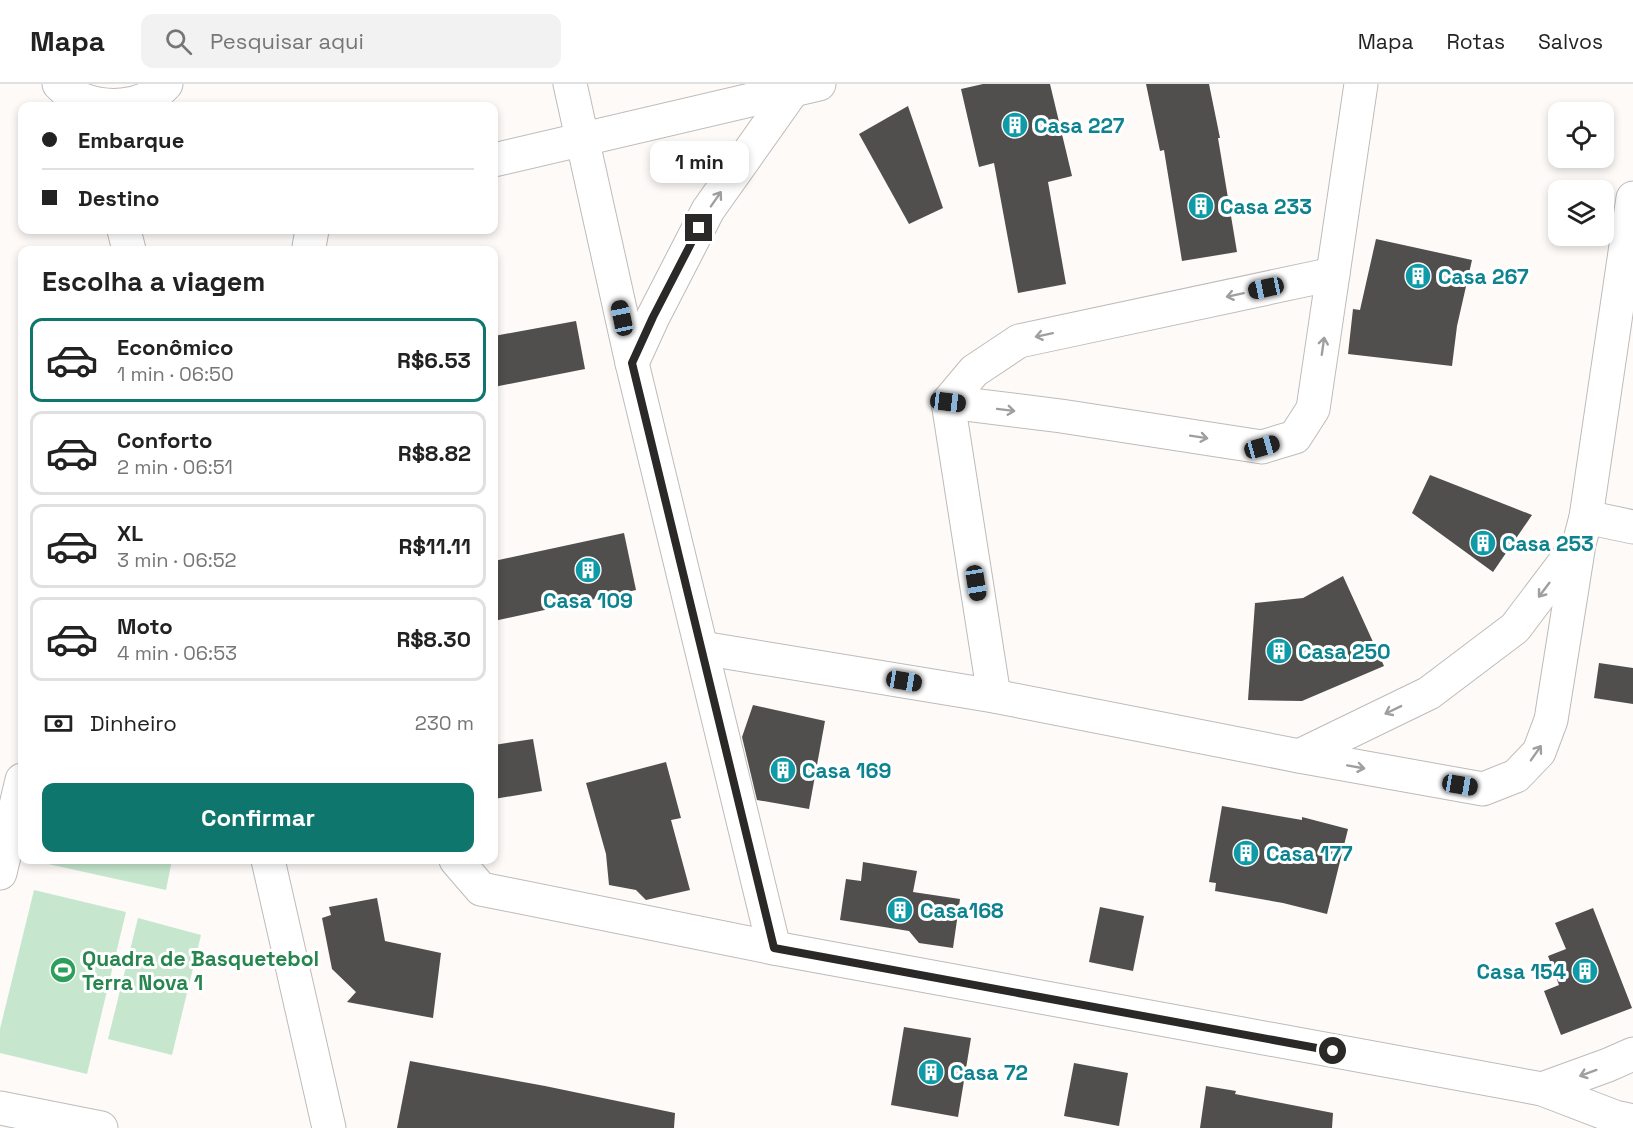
<!DOCTYPE html>
<html lang="pt">
<meta charset="utf-8">
<style>
:root{--surface:#fff;--page:#f2f2f2;--text:#222;--muted:#767676;--line:#e0e0e0;--accent:#0f766e}
body{margin:0;font-family:"Space Grotesk",sans-serif;background:var(--page);color:var(--text);height:100vh;display:flex;flex-direction:column;font-size:22px;white-space:nowrap}
*{box-sizing:border-box;margin:0}
p{font-size:20px;color:var(--muted)}
.icon{flex:none;width:33px;height:33px;fill:none;stroke:currentColor;stroke-width:2;stroke-linecap:round;stroke-linejoin:round}
.map{position:relative;flex:1;overflow:hidden}
.drawer{position:absolute;left:18px;top:162px;width:480px;height:618px;display:flex;flex-direction:column;background:var(--surface);border-radius:12px;box-shadow:0 3px 9px #0003}
.drawer>*{flex:none}
.hud{position:absolute;left:18px;top:18px;width:480px;height:132px;border-radius:12px;box-shadow:0 3px 9px #0003;display:grid;align-content:center;height:132px;padding:0 24px;background:var(--surface)}
.tools{position:absolute;left:1548px;top:18px;display:grid;gap:12px}
.tools a{display:grid;place-items:center;width:66px;height:66px;border-radius:12px;background:var(--surface);box-shadow:0 3px 9px #0003;font-size:30px}
.end{position:absolute;width:27px;height:27px;margin:-14px;border:8px solid #2a2928;background:#fff;box-shadow:0 0 0 3px #fff}
.from{border-radius:50%}
.bubble{position:absolute;height:42px;border-radius:12px;background:var(--surface);box-shadow:0 3px 9px #0003;font-size:20px;font-weight:700;line-height:42px;text-align:center}
.car{position:absolute;width:18px;height:36px;margin:-18px -9px;border-radius:8px;box-shadow:0 0 4px 2px #0007;background:linear-gradient(#222 24%,#8ab4d8 0 40%,#222 0 76%,#8ab4d8 0 86%,#222 0)}
.hud b{display:flex;align-items:center;gap:21px;height:57px;font-size:22px}
.hud b+b{border-top:2px solid var(--line)}
.hud i{width:15px;height:15px;background:var(--text)}
ul{padding:0;list-style:none}
li{display:flex;align-items:center;gap:18px;height:84px;margin:0 12px 9px;padding:0 12px;border:3px solid var(--line);border-radius:12px}
li div{flex:1}
li b{display:block;font-size:22px}
li em{font-style:normal;font-weight:700}
li.active{border-color:var(--accent)}
li>.icon{width:54px;height:54px;stroke-width:1.5}
h2{padding:0 24px;font-size:27px;line-height:72px}
.pay{display:flex;align-items:center;gap:15px;height:66px;padding:0 24px;font-size:22px}
.pay p{margin-inline-start:auto}
.cta{display:flex;gap:12px;margin-top:auto;padding:12px 24px}
.cta a{flex:1;height:69px;border-radius:12px;background:var(--accent);color:#fff;font-size:24px;font-weight:700;line-height:69px;text-align:center}
header{display:flex;align-items:center;gap:36px;box-sizing:border-box;height:84px;padding:0 30px;background:var(--surface);border-bottom:2px solid var(--line)}
header strong{font-size:28px}
nav{display:flex;gap:33px;margin-inline-start:auto;font-size:21px}
.search{width:420px;height:54px;background:var(--page);display:flex;align-items:center;gap:15px;box-sizing:border-box;padding:0 21px;border-radius:12px;color:var(--muted);font-size:22px}
.map>svg:first-child{display:block}
.green{fill:#c6e7ce}
.building{fill:#504f4d}
.lines{fill:none;stroke-linecap:round;stroke-linejoin:round}
.minor-casing{stroke:#bebbba;stroke-width:35}
.minor{stroke:#fff;stroke-width:33}
.oneway{stroke:#9f9f9e}
.route{stroke:#2a2928;stroke-width:8}
.labels{text-anchor:middle;dominant-baseline:central;stroke-width:6;stroke-linejoin:round;paint-order:stroke}
.culture-label{font-size:21px;font-weight:bold;fill:#0d838f;stroke:#fff;text-anchor:start}
.leisure-label{font-size:21px;font-weight:bold;fill:#27864d;stroke:#fff;text-anchor:start}
</style>
<header>
<strong>Mapa</strong>
<div class="search"><svg class="icon" aria-label="search" viewBox="0 0 24 24"><circle cx="10" cy="10" r="6"/><path d="M15 15l6 6"/></svg>Pesquisar aqui</div>
<nav><a>Mapa</a><a>Rotas</a><a>Salvos</a></nav>
</header>
<div class="map">
<svg width="1633" height="1044" viewBox="0 0 1633 1044">
<rect width="100%" height="100%" fill="#fdfaf8"/>
<!-- green -->
<g class="green">
<path d="M40,776H172L166,806L39,778Z"/>
<path d="M34,806L126,828L87,990L0,969V945Z"/>
<path d="M138,834L201,851L172,971L108,955Z"/>
</g>
<!-- building -->
<g class="building">
<path d="M983,0H1050L1072,92L1048,98L1066,200L1018,209L994,79L979,83L961,5Z"/>
<path d="M1146,0H1209L1220,54H1218L1237,168L1182,177L1164,66L1160,67Z"/>
<path d="M908,22L943,124L909,140L859,50Z"/>
<path d="M1376,155L1472,176L1457,242L1452,282L1348,270L1353,225L1360,226Z"/>
<path d="M576,237L585,285L494,303V252Z"/>
<path d="M1430,391L1532,431L1493,488L1412,429Z"/>
<path d="M624,449L636,506L494,537V477Z"/>
<path d="M1343,492L1384,582L1302,617L1248,616L1255,519L1303,514Z"/>
<path d="M1599,579L1633,584V620L1594,614Z"/>
<path d="M753,621L825,637L809,725L757,716L742,653Z"/>
<path d="M533,655L542,707L494,715V661Z"/>
<path d="M666,678L681,734L671,736L690,806L646,816L636,806L609,801L606,770L586,699Z"/>
<path d="M1222,722L1302,736V733L1348,745L1327,830L1283,819L1215,807L1216,799L1209,798Z"/>
<path d="M863,778L917,787L913,808L960,815L953,864L919,859L909,847L840,836L846,795L861,797Z"/>
<path d="M377,814L385,857L441,869L433,934L347,918L356,908L332,885L322,834L331,831L329,823Z"/>
<path d="M1100,823L1144,832L1133,887L1089,878Z"/>
<path d="M1593,824L1632,924L1561,951L1544,907L1559,901L1548,872L1566,865L1555,839Z"/>
<path d="M904,943L971,954L958,1033L891,1021Z"/>
<path d="M410,977L545,1002L675,1029L674,1044H397Z"/>
<path d="M1074,979L1128,989L1119,1042L1064,1032Z"/>
<path d="M1206,1002L1236,1007L1235,1010L1333,1029L1332,1044H1200Z"/>
</g>
<g class="lines">
<defs>
<g id="minor">
<path d="M59,0C63,4 68,9 74,12C103,26 143,26 166,0"/>
<path d="M570,0L632,279L774,864"/>
<path d="M494,76L819,0"/>
<path d="M124,146L129,166"/>
<path d="M310,166L309,163L312,146"/>
<path d="M632,279L653,233L708,126L793,6"/>
<path d="M948,318L1061,332L1262,363L1295,353L1313,325L1361,0"/>
<path d="M1586,433L1633,443"/>
<path d="M702,564L994,612L1299,672L1483,705L1516,692L1539,668L1551,636L1579,460L1586,433L1633,114"/>
<path d="M994,612L948,318L974,287L1019,257L1333,190"/>
<path d="M1299,672L1429,609L1515,544L1577,462"/>
<path d="M268,776L329,1044"/>
<path d="M456,776L481,805L774,864L1542,1005L1615,1033L1633,1037"/>
<path d="M0,789L22,696"/>
<path d="M1542,1005L1608,981L1633,970"/>
<path d="M0,1024L101,1044"/>
</g>
</defs>
<!-- minor casing -->
<use href="#minor" class="minor-casing"/>
<!-- minor -->
<use href="#minor" class="minor"/>
</g>
<!-- one-way arrows -->
<defs><path id="oneway-shaft" d="M-6 0H5M1.5-3L5.5 0L1.5 3" fill="none" stroke-width="1.6" stroke-linecap="round" stroke-linejoin="round" transform="scale(1.5)"/></defs>
<g class="oneway">
<use href="#oneway-shaft" transform="translate(716 115) rotate(-55)"/>
<use href="#oneway-shaft" transform="translate(1235 211) rotate(168)"/>
<use href="#oneway-shaft" transform="translate(1044 251) rotate(168)"/>
<use href="#oneway-shaft" transform="translate(1323 262) rotate(-82)"/>
<use href="#oneway-shaft" transform="translate(1006 326) rotate(7)"/>
<use href="#oneway-shaft" transform="translate(1199 353) rotate(9)"/>
<use href="#oneway-shaft" transform="translate(1544 506) rotate(127)"/>
<use href="#oneway-shaft" transform="translate(1393 626) rotate(154)"/>
<use href="#oneway-shaft" transform="translate(1536 669) rotate(-55)"/>
<use href="#oneway-shaft" transform="translate(1356 683) rotate(10)"/>
<use href="#oneway-shaft" transform="translate(1588 989) rotate(160)"/>
</g>
<g class="lines">
<!-- route -->
<path class="route" d="M699,144L653,233L632,279L774,864L1333,967"/>
</g>
<!-- icons -->
<defs>
<symbol id="building-disc" viewBox="-11 -11 22 22"><circle r="9.5" fill="#0f9aa8" stroke="#fff"/><path d="M-4-6H4V6H1V3H-1V6H-4ZM-2.5-4.3h1.7v1.8h-1.7ZM.8-4.3h1.7v1.8H.8ZM-2.5-1h1.7V.8h-1.7ZM.8-1h1.7V.8H.8Z" fill="#fff"/></symbol>
<symbol id="stadium-disc" viewBox="-11 -11 22 22"><circle r="9.5" fill="#2e9e5b" stroke="#fff"/><path d="M0-5a6.5 5 0 1 0 0 10a6.5 5 0 1 0 0-10ZM-3.5-1.8h7v3.6h-7Z" fill="#fff"/></symbol>
</defs>
<g fill-rule="evenodd">
<use href="#building-disc" x="1000" y="26" width="30" height="30"/>
<use href="#building-disc" x="1186" y="107" width="30" height="30"/>
<use href="#building-disc" x="1403" y="177" width="30" height="30"/>
<use href="#building-disc" x="1468" y="444" width="30" height="30"/>
<use href="#building-disc" x="573" y="471" width="30" height="30"/>
<use href="#building-disc" x="1264" y="552" width="30" height="30"/>
<use href="#building-disc" x="768" y="671" width="30" height="30"/>
<use href="#building-disc" x="1231" y="754" width="30" height="30"/>
<use href="#building-disc" x="885" y="811" width="30" height="30"/>
<use href="#stadium-disc" x="48" y="871" width="30" height="30"/>
<use href="#building-disc" x="1570" y="872" width="30" height="30"/>
<use href="#building-disc" x="916" y="973" width="30" height="30"/>
</g>
<g class="labels">
<!-- culture labels -->
<g class="culture-label">
<text x="1034" y="41">Casa 227</text>
<text x="1220" y="122">Casa 233</text>
<text x="1438" y="192">Casa 267</text>
<text x="1502" y="459">Casa 253</text>
<text x="588" y="516" text-anchor="middle">Casa 109</text>
<text x="1298" y="567">Casa 250</text>
<text x="802" y="686">Casa 169</text>
<text x="1266" y="769">Casa 177</text>
<text x="920" y="826">Casa168</text>
<text x="1566" y="887" text-anchor="end">Casa 154</text>
<text x="950" y="988">Casa 72</text>
</g>
<!-- leisure labels -->
<g class="leisure-label">
<text x="82" y="874">Quadra de Basquetebol<tspan x="82" dy="24">Terra Nova 1</tspan></text>
</g>
</g>
</svg>
<div class="tools">
<a><svg class="icon" aria-label="locate" viewBox="0 0 24 24"><circle cx="12" cy="12" r="6"/><path d="M12 2v4M12 18v4M2 12h4M18 12h4"/></svg></a>
<a><svg class="icon" aria-label="layers" viewBox="0 0 24 24"><path d="M12 4l9 5-9 5-9-5zM3 14l9 5 9-5"/></svg></a>
</div>
<i class="end from" style="left:1333px;top:967px"></i>
<i class="end" style="left:699px;top:144px"></i>
<div class="bubble" style="left:650px;top:57px;width:99px">1 min</div>
<i class="car" style="left:1266px;top:204px;rotate:258deg"></i>
<i class="car" style="left:622px;top:234px;rotate:348deg"></i>
<i class="car" style="left:948px;top:318px;rotate:97deg"></i>
<i class="car" style="left:1262px;top:363px;rotate:74deg"></i>
<i class="car" style="left:976px;top:499px;rotate:171deg"></i>
<i class="car" style="left:904px;top:597px;rotate:99deg"></i>
<i class="car" style="left:1460px;top:701px;rotate:100deg"></i>
<div class="hud">
<b><i class="from"></i>Embarque</b>
<b><i></i>Destino</b>
</div>
<section class="drawer">
<h2>Escolha a viagem</h2>
<ul>
<li class="active"><svg class="icon" aria-label="car" viewBox="0 0 24 24"><path d="M5 17H2v-5l4-1 3-4h7l3 4 3 1v5h-3M9 17h6M6 11h13"/><circle cx="7" cy="17" r="2"/><circle cx="17" cy="17" r="2"/></svg><div><b>Econômico</b><p>1 min · 06:50</p></div><em>R$6.53</em></li>
<li><svg class="icon" aria-label="car" viewBox="0 0 24 24"><path d="M5 17H2v-5l4-1 3-4h7l3 4 3 1v5h-3M9 17h6M6 11h13"/><circle cx="7" cy="17" r="2"/><circle cx="17" cy="17" r="2"/></svg><div><b>Conforto</b><p>2 min · 06:51</p></div><em>R$8.82</em></li>
<li><svg class="icon" aria-label="car" viewBox="0 0 24 24"><path d="M5 17H2v-5l4-1 3-4h7l3 4 3 1v5h-3M9 17h6M6 11h13"/><circle cx="7" cy="17" r="2"/><circle cx="17" cy="17" r="2"/></svg><div><b>XL</b><p>3 min · 06:52</p></div><em>R$11.11</em></li>
<li><svg class="icon" aria-label="car" viewBox="0 0 24 24"><path d="M5 17H2v-5l4-1 3-4h7l3 4 3 1v5h-3M9 17h6M6 11h13"/><circle cx="7" cy="17" r="2"/><circle cx="17" cy="17" r="2"/></svg><div><b>Moto</b><p>4 min · 06:53</p></div><em>R$8.30</em></li>
</ul>
<div class="pay"><svg class="icon" aria-label="cash" viewBox="0 0 24 24"><path d="M3 7h18v10H3z"/><circle cx="12" cy="12" r="2"/></svg>Dinheiro<p>230 m</p></div>
<div class="cta"><a>Confirmar</a></div>
</section>
</div>
